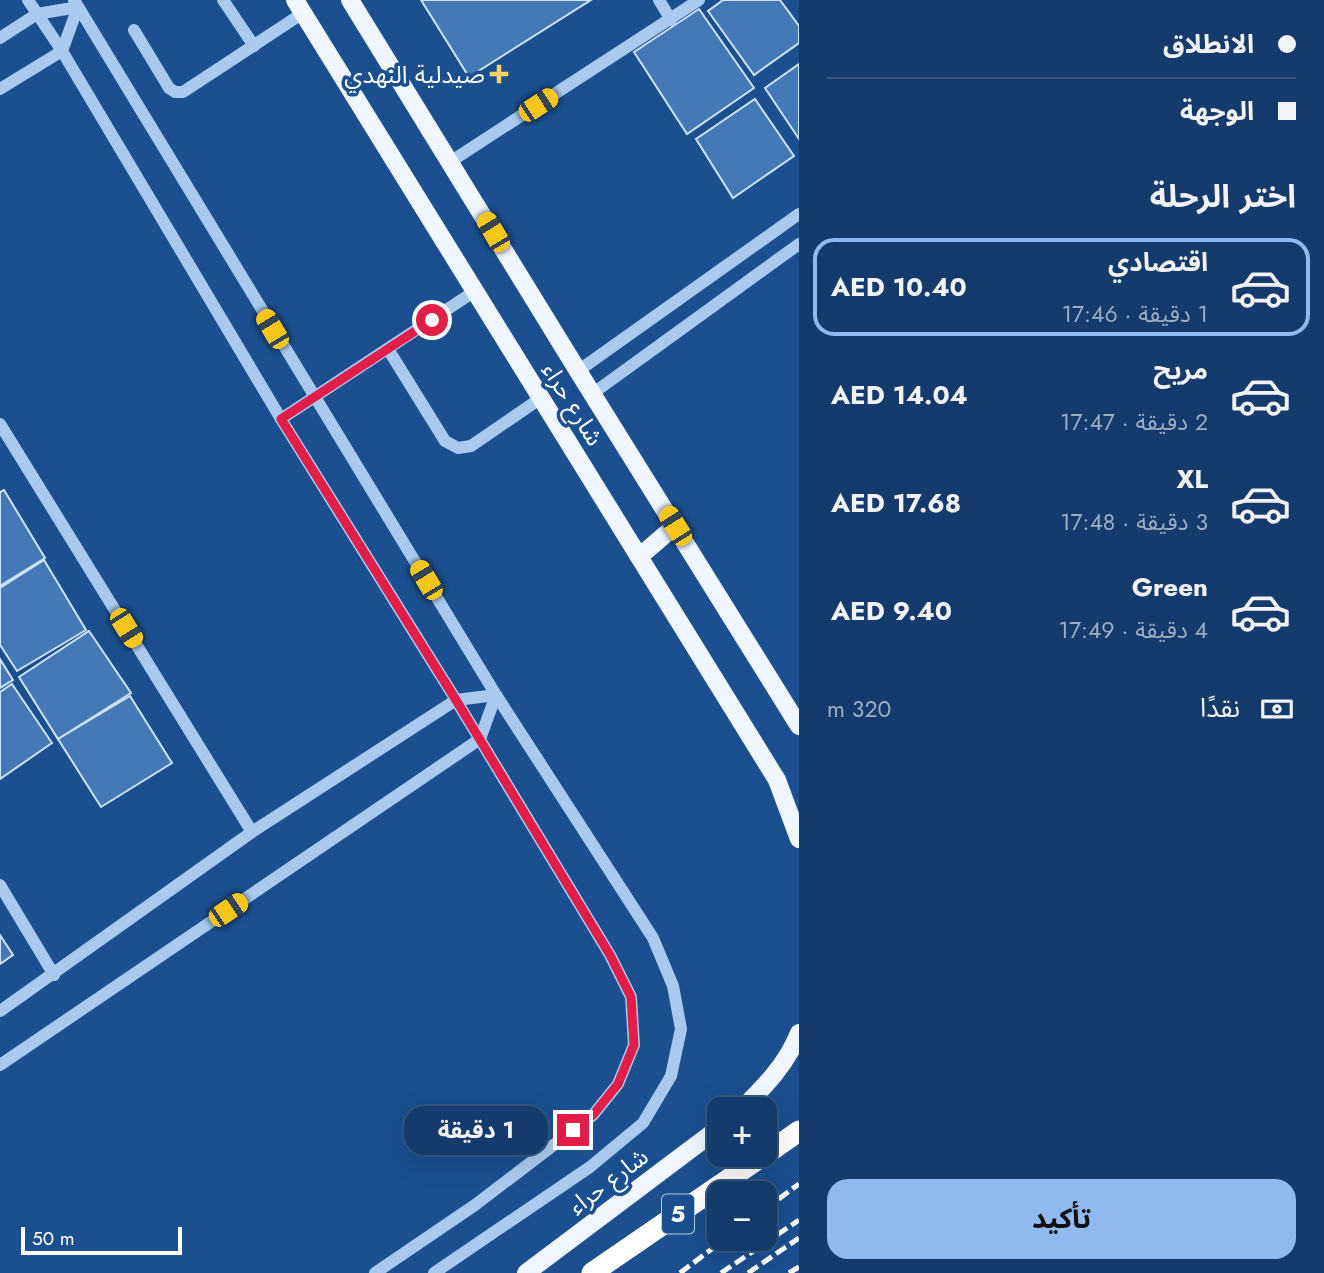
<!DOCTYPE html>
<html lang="ar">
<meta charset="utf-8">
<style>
:root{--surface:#143b6b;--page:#1d4271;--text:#f1f3f6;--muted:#9dadc1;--line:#33557e;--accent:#90b9f0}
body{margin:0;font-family:Jost,"Noto Sans Arabic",sans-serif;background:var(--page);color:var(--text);direction:rtl;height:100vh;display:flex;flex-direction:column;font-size:26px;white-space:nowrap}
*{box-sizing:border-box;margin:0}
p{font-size:23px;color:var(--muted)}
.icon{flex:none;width:38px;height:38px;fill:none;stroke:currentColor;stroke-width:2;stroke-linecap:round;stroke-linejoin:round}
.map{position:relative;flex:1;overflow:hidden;direction:ltr}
.sheet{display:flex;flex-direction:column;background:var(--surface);width:525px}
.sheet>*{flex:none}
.banner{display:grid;align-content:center;height:154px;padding:0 28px;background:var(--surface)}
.fabs{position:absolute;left:707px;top:1097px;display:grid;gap:14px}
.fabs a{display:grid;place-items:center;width:70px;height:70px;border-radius:14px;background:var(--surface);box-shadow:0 7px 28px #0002,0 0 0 2px var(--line);font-size:35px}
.scale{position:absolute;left:21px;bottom:18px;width:161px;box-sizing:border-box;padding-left:7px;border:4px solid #fff;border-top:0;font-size:19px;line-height:24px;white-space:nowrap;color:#fff;-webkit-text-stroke:5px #1b4f8f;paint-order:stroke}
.end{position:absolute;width:32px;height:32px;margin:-16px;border:9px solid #e11d48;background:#fff;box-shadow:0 0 0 4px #fff}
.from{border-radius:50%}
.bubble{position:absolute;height:49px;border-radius:21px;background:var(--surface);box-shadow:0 7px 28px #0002,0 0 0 2px var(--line);font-size:23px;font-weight:700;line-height:49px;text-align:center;direction:rtl}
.car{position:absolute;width:21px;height:42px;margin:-21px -10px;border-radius:9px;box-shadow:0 0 5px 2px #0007;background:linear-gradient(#f5c518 24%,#345 0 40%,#f5c518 0 76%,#345 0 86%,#f5c518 0)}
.banner b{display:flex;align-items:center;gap:24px;height:66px;font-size:26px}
.banner b+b{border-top:2px solid var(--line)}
.banner i{width:18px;height:18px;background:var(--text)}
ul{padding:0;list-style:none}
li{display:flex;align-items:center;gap:21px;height:98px;margin:0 14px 10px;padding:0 14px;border:4px solid transparent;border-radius:21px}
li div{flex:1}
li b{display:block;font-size:26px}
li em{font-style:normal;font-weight:700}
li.on{border-color:var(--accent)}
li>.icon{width:63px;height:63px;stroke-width:1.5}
h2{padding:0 28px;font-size:32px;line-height:84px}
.pay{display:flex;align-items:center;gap:18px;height:77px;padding:0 28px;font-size:26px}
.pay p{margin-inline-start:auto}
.cta{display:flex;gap:14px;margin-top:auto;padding:14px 28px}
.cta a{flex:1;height:80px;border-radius:21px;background:var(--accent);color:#111;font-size:28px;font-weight:700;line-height:80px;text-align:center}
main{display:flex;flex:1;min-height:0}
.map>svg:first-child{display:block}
.building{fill:#4478b7;stroke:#cfe3fa;stroke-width:2}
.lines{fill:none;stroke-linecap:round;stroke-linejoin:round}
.minor{stroke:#a9c9ee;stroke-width:12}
.major{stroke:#f0f6ff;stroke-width:18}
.highway{stroke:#fff;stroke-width:21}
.rail{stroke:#fff;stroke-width:5;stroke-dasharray:12 5;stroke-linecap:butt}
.route{stroke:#e11d48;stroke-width:9}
.poi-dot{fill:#ffd166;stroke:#1b4f8f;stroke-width:2.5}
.labels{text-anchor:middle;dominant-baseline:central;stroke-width:7;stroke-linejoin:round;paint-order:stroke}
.shield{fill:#1b4f8f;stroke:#bbcadd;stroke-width:2}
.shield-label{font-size:23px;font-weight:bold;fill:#fff}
.poi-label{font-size:24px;fill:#fff;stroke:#1b4f8f;text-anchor:end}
.street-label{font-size:24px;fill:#fff;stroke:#1b4f8f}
</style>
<main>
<section class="sheet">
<div class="banner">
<b><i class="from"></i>الانطلاق</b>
<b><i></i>الوجهة</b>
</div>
<h2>اختر الرحلة</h2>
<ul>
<li class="on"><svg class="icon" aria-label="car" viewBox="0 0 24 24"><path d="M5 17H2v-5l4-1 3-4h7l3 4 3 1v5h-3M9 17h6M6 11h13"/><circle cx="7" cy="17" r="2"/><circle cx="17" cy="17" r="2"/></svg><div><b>اقتصادي</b><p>1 دقيقة · 17:46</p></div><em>AED 10.40</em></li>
<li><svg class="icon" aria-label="car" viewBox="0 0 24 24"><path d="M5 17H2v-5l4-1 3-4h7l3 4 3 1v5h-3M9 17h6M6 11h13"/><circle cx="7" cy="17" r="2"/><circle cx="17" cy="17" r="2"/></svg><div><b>مريح</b><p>2 دقيقة · 17:47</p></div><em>AED 14.04</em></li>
<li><svg class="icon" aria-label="car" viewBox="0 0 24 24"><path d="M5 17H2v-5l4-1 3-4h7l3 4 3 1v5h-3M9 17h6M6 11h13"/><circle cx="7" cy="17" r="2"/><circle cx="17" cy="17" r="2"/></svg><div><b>XL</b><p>3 دقيقة · 17:48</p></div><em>AED 17.68</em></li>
<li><svg class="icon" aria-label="car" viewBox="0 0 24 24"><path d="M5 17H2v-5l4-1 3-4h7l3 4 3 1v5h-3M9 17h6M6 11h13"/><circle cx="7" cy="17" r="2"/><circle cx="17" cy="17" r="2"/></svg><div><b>Green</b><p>4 دقيقة · 17:49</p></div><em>AED 9.40</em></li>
</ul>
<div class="pay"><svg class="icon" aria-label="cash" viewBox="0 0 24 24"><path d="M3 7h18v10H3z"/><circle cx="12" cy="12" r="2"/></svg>نقدًا<p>320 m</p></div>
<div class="cta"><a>تأكيد</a></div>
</section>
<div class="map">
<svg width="799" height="1273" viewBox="0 0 799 1273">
<rect width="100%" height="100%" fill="#1b4f8f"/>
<!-- building -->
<g class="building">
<path d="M421,0H591L469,77Z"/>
<path d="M723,0H780L799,26V43L754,75L708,11Z"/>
<path d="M699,9L754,88L687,134L634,52Z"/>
<path d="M799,64V139L765,88Z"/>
<path d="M755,99L794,156L733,198L696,139Z"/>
<path d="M4,490L45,558L0,586V492Z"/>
<path d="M44,560L86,630L17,671L0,645V588Z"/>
<path d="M89,631L131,693L58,739L19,677Z"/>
<path d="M0,659L13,680L0,688Z"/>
<path d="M12,684L52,743L0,779V692Z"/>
<path d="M130,696L172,763L101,807L58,739Z"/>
<path d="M0,935L13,955L0,964Z"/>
</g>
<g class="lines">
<!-- minor -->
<g class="minor">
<path d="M28,0L62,51L281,419L456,700L610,955L631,997L634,1045L618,1084L593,1115L475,1205L375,1273"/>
<path d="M74,0L496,695L653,938L673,986L681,1029L671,1076L643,1123L590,1167L434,1273"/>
<path d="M223,0L254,46"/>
<path d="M659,0L671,20"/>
<path d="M134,30L169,88L175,92H183L303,13"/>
<path d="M0,38L37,14L78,7L62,51L0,89"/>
<path d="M450,162L699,0"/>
<path d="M388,349L445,441L458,448L471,446L541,398"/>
<path d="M578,371L799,214"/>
<path d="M592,394L799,244"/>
<path d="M281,419L475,291"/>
<path d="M0,424L252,832"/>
<path d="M0,885L54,975"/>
<path d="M0,1011L252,832L456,700L496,695L480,739L0,1065"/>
</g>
<!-- major -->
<g class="major">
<path d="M295,0L777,780L799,839"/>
<path d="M350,0L578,371L799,726"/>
<path d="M639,557L675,526"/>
<path d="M741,1110C764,1087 787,1064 799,1033"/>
<path d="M526,1273L719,1128"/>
</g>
<!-- highway -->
<g class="highway">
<path d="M765,1155L799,1131"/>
<path d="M592,1273L764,1155"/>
</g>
<!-- rail -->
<g class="rail">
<path d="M765,1209L799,1184"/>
<path d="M680,1273L725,1239"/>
<path d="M721,1273L799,1220"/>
<path d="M748,1273L799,1238"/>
<path d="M789,1273L799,1267"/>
</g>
</g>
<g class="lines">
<!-- route -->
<path class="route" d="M432,320L281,419L456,700L610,955L631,997L634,1045L618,1084L593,1115L573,1130"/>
</g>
<!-- markers -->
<path class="poi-dot" d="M495.5 63.5h7v7h7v7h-7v7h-7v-7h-7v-7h7z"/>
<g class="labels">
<!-- shield labels -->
<rect class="shield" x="662" y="1194.5" width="32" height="39" rx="5"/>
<g class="shield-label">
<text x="678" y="1214">5</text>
</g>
<!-- poi labels -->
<g class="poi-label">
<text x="485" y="74">صيدلية النهدي</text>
</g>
<!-- street labels -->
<g class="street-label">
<text transform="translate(573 404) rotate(58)">شارع حراء</text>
<text transform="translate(608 1181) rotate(-37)">شارع حراء</text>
</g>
</g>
</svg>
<div class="fabs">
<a>+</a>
<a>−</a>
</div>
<div class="scale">50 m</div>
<i class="end from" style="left:432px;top:320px"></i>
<i class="end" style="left:573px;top:1130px"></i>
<div class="bubble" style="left:404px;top:1106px;width:144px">1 دقيقة</div>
<i class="car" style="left:538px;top:105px;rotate:57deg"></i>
<i class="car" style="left:493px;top:232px;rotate:329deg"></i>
<i class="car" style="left:272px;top:329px;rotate:329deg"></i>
<i class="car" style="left:675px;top:526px;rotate:328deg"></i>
<i class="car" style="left:426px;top:580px;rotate:329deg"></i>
<i class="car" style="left:126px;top:628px;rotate:148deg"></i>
<i class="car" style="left:228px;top:910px;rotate:56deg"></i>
</div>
</main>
